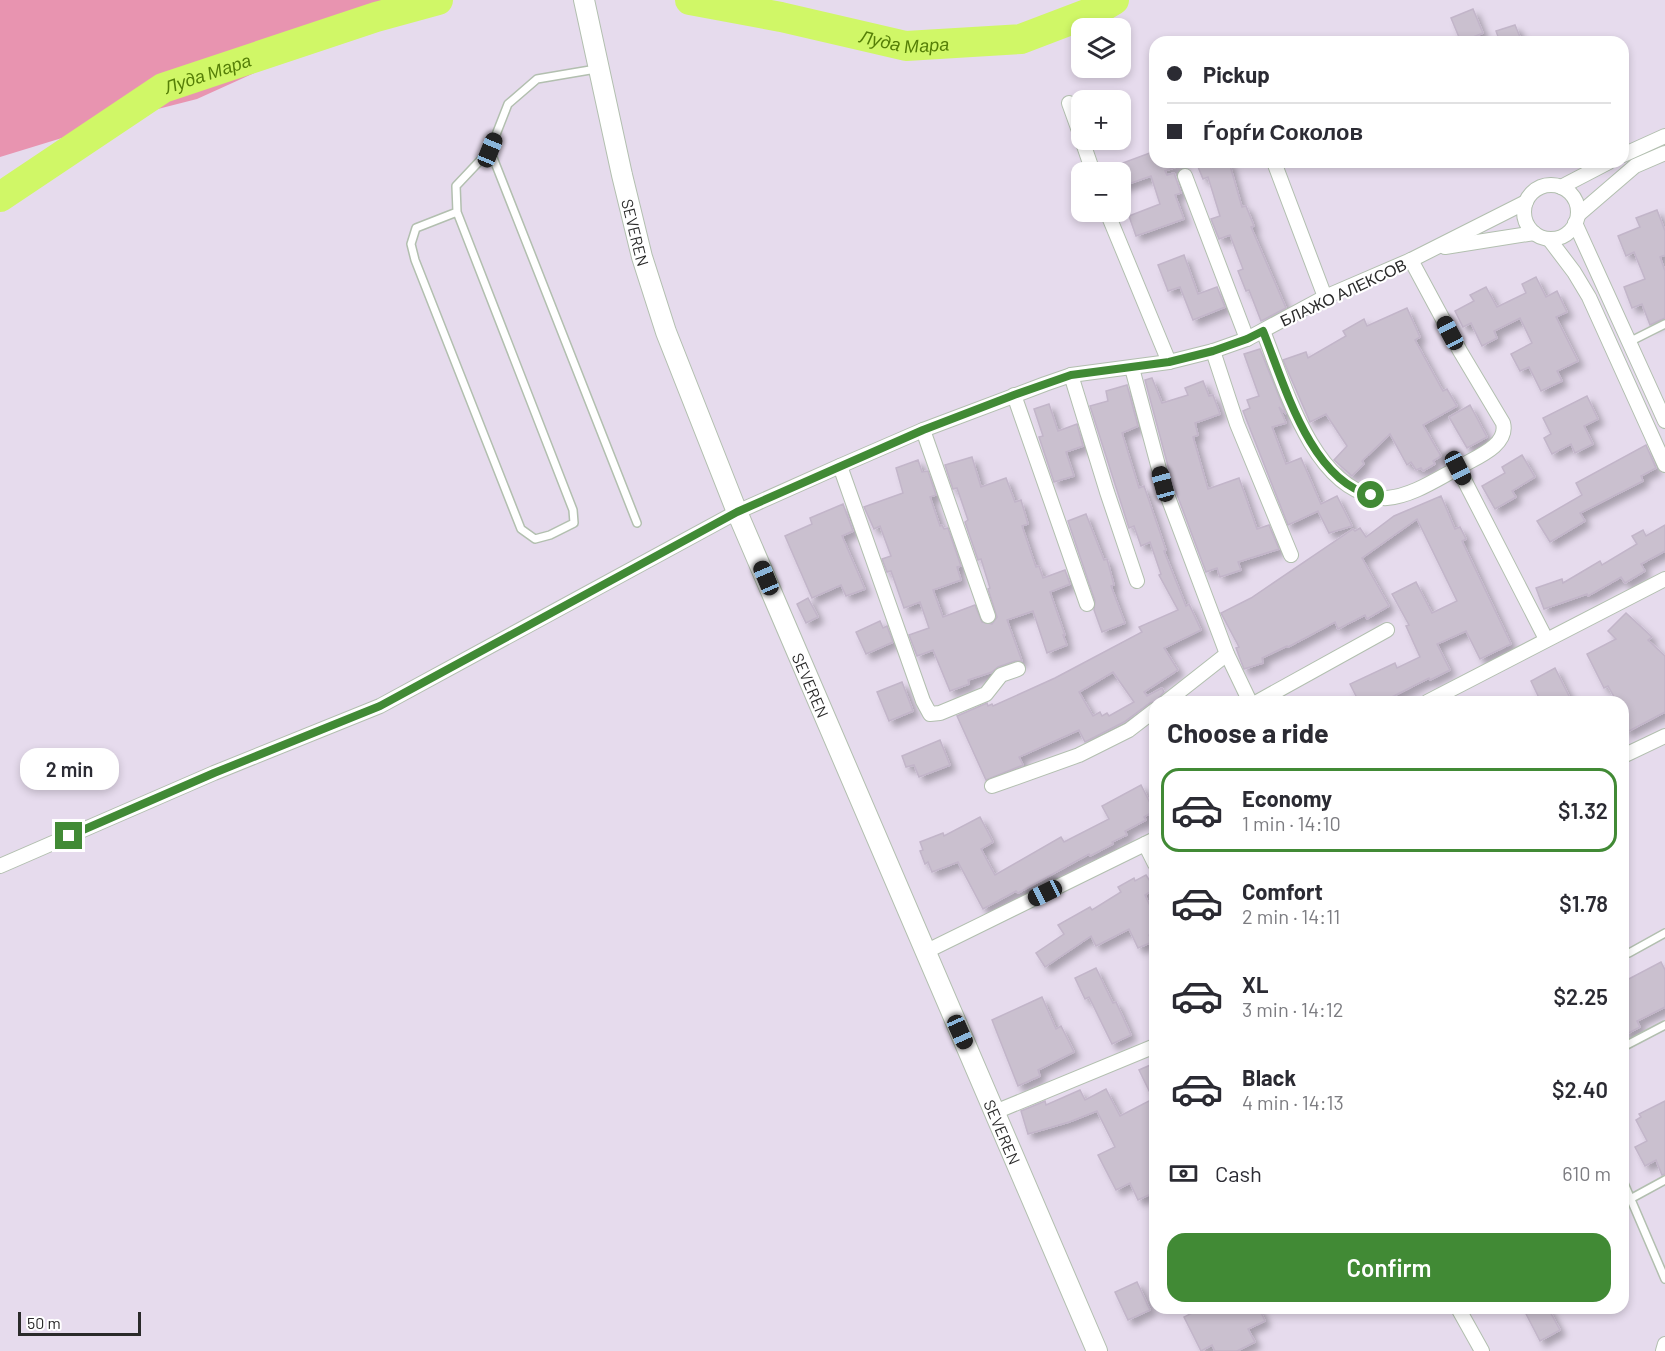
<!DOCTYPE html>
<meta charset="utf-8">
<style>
:root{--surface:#fff;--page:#f2f2f3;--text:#2b2b33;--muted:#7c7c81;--line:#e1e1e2;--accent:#418a35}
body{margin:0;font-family:Barlow,sans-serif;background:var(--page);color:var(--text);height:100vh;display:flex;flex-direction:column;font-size:22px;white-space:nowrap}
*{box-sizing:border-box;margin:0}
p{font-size:20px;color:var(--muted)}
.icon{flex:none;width:33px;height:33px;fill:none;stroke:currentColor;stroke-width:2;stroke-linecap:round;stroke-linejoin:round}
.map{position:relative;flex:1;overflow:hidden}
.details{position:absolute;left:1149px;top:696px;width:480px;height:618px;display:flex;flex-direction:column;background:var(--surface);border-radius:18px;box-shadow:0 3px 9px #0003}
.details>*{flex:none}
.banner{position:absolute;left:1149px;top:36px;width:480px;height:132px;border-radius:18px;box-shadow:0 3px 9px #0003;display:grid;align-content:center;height:132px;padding:0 18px;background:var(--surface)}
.fabs{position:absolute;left:1071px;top:18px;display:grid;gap:12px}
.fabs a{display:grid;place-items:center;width:60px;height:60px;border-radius:12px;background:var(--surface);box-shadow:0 3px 9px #0003;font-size:30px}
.scale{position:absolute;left:18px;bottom:15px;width:123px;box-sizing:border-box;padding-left:6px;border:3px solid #2a2a2a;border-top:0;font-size:16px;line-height:21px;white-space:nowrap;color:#2a2a2a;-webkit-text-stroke:4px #fff;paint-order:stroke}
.end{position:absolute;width:27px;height:27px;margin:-14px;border:8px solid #418a35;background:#fff;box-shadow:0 0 0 3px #fff}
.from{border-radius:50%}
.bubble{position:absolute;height:42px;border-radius:18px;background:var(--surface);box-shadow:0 3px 9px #0003;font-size:20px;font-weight:600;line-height:42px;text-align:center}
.car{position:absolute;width:18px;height:36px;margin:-18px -9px;border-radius:8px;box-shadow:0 0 4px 2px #0007;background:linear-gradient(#222 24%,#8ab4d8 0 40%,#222 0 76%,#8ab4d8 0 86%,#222 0)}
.banner b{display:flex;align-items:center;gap:21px;height:57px;font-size:22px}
.banner b+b{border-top:2px solid var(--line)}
.banner i{width:15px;height:15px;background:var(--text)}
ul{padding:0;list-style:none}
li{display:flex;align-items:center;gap:18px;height:84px;margin:0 12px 9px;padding:0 6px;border:3px solid transparent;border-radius:18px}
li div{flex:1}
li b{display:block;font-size:22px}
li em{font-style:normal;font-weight:600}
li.active{border-color:var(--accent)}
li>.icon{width:54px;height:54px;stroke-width:1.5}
h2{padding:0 18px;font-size:27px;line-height:72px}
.pay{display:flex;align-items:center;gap:15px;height:66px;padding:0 18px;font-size:22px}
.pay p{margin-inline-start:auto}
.cta{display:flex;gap:12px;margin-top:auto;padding:12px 18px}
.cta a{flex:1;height:69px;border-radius:18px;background:var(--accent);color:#fff;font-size:24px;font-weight:600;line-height:69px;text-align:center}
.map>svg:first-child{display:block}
.green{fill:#e894b0}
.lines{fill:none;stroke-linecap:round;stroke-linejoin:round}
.river{stroke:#d0f767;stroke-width:30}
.building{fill:#cac0cf;stroke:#c2b5c9;stroke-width:1.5;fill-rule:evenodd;filter:url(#shadow)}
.service-casing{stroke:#b2bfaf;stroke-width:10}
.minor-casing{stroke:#b2bfaf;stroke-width:16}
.secondary-casing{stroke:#b2bfaf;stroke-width:22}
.service{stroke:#fff;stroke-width:7}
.minor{stroke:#fff;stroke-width:14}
.secondary{stroke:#fff;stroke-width:20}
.route{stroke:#418a35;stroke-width:8}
.labels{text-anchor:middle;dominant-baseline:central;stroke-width:4.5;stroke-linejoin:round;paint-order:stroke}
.street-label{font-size:16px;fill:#2a2a2a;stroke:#fff}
.water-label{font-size:18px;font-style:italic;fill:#557f07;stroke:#fff}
</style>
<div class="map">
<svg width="1665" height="1351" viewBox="0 0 1665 1351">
<defs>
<filter id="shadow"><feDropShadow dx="5.5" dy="5.5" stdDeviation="3" flood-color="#0004"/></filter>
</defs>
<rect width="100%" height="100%" fill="#e6dbed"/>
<!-- green -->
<path class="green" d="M0,0H415L197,99L150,111L0,157Z"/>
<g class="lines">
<!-- river -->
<g class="river">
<path id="s1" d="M690,0L781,17L906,46L1021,39L1097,10L1114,0"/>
<path id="s2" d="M0,197L163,88L376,17L438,0"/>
</g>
</g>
<!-- building -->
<g class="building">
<path d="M1473,9L1483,33L1461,42L1451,18Z"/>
<path d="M1515,25L1522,42H1500L1496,31Z"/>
<path d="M1155,151V162H1184V164L1165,171L1167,175L1174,173L1181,193L1175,195L1184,219L1136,236L1129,216L1160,204L1151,176L1120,187V164Z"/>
<path d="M1196,162H1229L1242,207L1246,206L1254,226L1251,227L1286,308L1265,319L1261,321L1249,290L1246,291L1238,271L1243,269L1230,235L1219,239L1211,219L1220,216L1208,177L1203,179Z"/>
<path d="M1657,210L1665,231V255L1660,257L1665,271V318L1650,325L1642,304L1632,308L1624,287L1645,279L1634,252L1626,256L1618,236L1640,227L1636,218Z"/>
<path d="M1184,255L1198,294L1217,287L1225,307L1193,320L1180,287L1168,291L1158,265Z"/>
<path d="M1536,277L1546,297L1557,291L1567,312L1556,317L1578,361L1557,371L1562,381L1541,391L1529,367L1520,371L1511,354L1532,343L1520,318L1494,331L1497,338L1482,346L1471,323L1463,327L1455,311L1474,301L1470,295L1486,287L1497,307L1526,293L1522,284Z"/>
<path d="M1407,308L1420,337L1415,340L1443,391L1447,389L1457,406L1423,425L1441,456L1433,461L1435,464L1423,471L1421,468L1416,470L1411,462L1407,465L1390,434L1362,461L1364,464L1352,476L1334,460L1347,446L1326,414L1310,422L1283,360L1306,352L1308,358L1346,336L1343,331L1364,319L1367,326Z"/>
<path d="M1260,349L1286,414L1279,407L1286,423L1272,427L1286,464L1301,458L1321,504L1337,496L1352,526L1329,533L1318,511L1288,525L1243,411L1250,408L1247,400L1259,396L1244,354Z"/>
<path d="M1152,378L1162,403L1188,395L1185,388L1203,381L1209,396L1213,395L1220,414L1195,423L1198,435L1193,437L1208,489L1239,478L1257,529L1269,525L1279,549L1238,562L1241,570L1220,577L1217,568L1206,572L1172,481L1145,380Z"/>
<path d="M1127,385L1138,426L1122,433L1139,488L1144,486L1166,550L1164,551L1186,606L1189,604L1201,630L1164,648L1178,670L1144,692L1147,696L1162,688L1164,692L1156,701L1150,703L1124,722L1085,742L1079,730L1019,757L1023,765L986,780L957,716L987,703L988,706L992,704L993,706L1055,678L1142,632L1139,627L1178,610L1159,575L1161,574L1150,542L1141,546L1134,526L1129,528L1090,406L1108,401L1106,391ZM1113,672L1134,702L1109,716L1107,713L1102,716L1100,712L1093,716L1079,692Z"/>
<path d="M1587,396L1598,419L1584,426L1593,444L1575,453L1571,444L1552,454L1544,438L1551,434L1543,418Z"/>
<path d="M1049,404L1058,431L1077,424L1083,446L1066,452L1074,476L1054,482L1039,437L1043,436L1034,409Z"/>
<path d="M1470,405L1487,437L1467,448L1449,417Z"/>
<path d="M1646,445L1656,468L1641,476L1643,481L1580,513L1585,521L1550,542L1537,521L1582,495L1576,483Z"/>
<path d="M1522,455L1535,477L1512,491L1516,497L1495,509L1482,486L1505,473L1502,467Z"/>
<path d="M972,457L981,487L1006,478L1015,502L1021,500L1028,524L1022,526L1036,567L1039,566L1043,578L1065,570L1070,584L1050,592L1065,635H1063L1067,645L1047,653L1033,611L1007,620L1022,661H1015L998,667L992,672L968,680L969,684L950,691L933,650L917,656L909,635L929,628L920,602L904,608L891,571L887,572L882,559L891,556L880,526L874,529L864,507L903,493L896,468L918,460L922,472L928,471L936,495L930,497L940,526L942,525L944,529L948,528L961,566L957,567L961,580L933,590L943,617L975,605L982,622L992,624L997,617L988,589L990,588L981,559L978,560L965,522L968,520L957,488L953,489L945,465Z"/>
<path d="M1441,496L1455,529L1460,527L1466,539L1462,541L1511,644L1480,659L1466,631L1437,644L1450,670L1430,680L1429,678L1382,702H1359L1350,684L1395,663L1397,668L1420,657L1406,626L1409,625L1392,594L1416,582L1432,613L1457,601L1417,519L1362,558L1389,606L1367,619L1365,615L1338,629L1335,622L1288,647L1287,646L1262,658L1263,663L1244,669L1236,648L1239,647L1221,613L1251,598L1353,529L1355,531L1360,528L1366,537L1394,516Z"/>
<path d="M843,504L853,531L842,536L865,589L846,596L841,585L812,598L785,536L812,524L810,518Z"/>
<path d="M1086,514L1104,560L1107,559L1114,585L1111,586L1125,623L1102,632L1094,610L1095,601L1068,521Z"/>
<path d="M1665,525V551L1641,564L1645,571L1625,583L1621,577L1588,596L1587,594L1544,609L1536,588L1562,579L1563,583L1600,561L1602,565L1637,544L1632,536L1643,530L1646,536Z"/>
<path d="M808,598L818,617L806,623L797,604Z"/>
<path d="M1626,613L1652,637L1648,640L1665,656V712L1627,732L1623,725V702H1617L1608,686L1604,688L1587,654L1616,639L1608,631Z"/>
<path d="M880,621L883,628L887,626L893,642L866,654L856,632Z"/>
<path d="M1555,668L1572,702H1541L1531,681Z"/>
<path d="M902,682L913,711L889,721L877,692Z"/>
<path d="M940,740L950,765L919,777L914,765L906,767L902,756Z"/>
<path d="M1141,785L1154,811L1144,817L1146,820L1125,831L1127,835L1112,842L1113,844L1090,856L1089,854L1018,893L1016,891L983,909L958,862L932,872L928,862L925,864L920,851L923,850L920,842L943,833L944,836L980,817L993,842L981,849L995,875L1061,837L1064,842L1109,819L1102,806Z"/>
<path d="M1146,875L1155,889L1145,895L1155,917V932L1149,935L1152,942L1138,948L1129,929L1096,946L1091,936L1045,967L1036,953L1064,934L1058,925L1090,907L1092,910L1121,892L1118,887L1134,878L1135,881Z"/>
<path d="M1661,962L1665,970V1007L1637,1021L1640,1027L1623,1036V982Z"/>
<path d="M1096,968L1113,1003L1116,1002L1131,1035L1112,1044L1089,997L1085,999L1075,978Z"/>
<path d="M1042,997L1056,1029L1061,1026L1074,1052L1038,1070L1040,1076L1018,1086L992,1020Z"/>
<path d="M1155,1063V1192L1138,1200L1130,1183L1116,1190L1098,1155L1115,1147L1097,1111L1069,1122L1028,1134L1021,1111L1045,1101L1046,1105L1080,1090L1085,1100L1106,1089L1120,1116L1153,1099L1139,1070Z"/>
<path d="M1665,1101V1174L1662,1175L1656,1160L1645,1166L1635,1147L1647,1141L1636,1120L1641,1117L1639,1114Z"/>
<path d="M1137,1282L1150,1310L1128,1320L1115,1292Z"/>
<path d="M1202,1308H1259L1265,1321L1248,1329L1255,1342L1237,1351H1215L1212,1345L1201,1351L1184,1317Z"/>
<path d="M1523,1308H1548L1560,1330L1540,1341Z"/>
</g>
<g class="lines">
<defs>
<g id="service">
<path d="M596,69L537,79L508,104L490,150L637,523"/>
<path d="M457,212L416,228L411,244L415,260L521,529L535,539L550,535L574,523L573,510L457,212L456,186L490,150"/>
<path d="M1629,342L1665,324"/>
<path d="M1629,953L1665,933"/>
<path d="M1623,1047L1665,1025"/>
<path d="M1623,1181L1665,1279"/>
<path d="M1632,1198L1665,1180"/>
</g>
<g id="minor">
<path d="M1069,103L1082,139"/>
<path d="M1082,140L1093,172"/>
<path d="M1623,155L1665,136"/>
<path d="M1274,162L1325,297"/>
<path d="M1185,176L1247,339"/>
<circle cx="1551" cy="212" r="27"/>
<path d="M1561,187L1609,162"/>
<path d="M1107,212L1169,362"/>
<path d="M1578,215L1635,166L1665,153"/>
<path d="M1575,223L1665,421"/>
<path d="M1549,239L1574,272L1589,297L1665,465"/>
<path d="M1445,247L1534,233"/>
<path d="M1411,260L1460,351L1503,423C1509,446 1474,458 1458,468L1546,639"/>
<path d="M1263,331C1284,383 1311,483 1373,496C1378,497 1383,499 1387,498C1412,496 1437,479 1458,468"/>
<path d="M1213,351L1237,424L1291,555"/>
<path d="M1132,368L1163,484L1227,654L1250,702"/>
<path d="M1071,375L1107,492L1137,581"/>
<path d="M1014,395L1087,604"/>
<path d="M923,430L988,616"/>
<path d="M840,466L923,701L930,714L940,713L986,694L1001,675L1018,669"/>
<path d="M1166,702L1227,654"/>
<path d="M1257,702L1387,630"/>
<path d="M1427,702L1665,579"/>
<path d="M1623,756L1665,736"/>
<path d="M992,786L1079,755L1129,730L1155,710"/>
<path d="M1145,844L1155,864"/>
<path d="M0,866L214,773L380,706L737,512L840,466L923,430L1045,384L1071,375L1169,362L1213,351L1247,339L1325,297L1411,260L1526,202"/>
<path d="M925,952L1155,839"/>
<path d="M995,1112L1155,1046"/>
<path d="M1458,1308L1482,1351"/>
<path d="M1663,1351L1665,1344"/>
</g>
<g id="secondary">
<path id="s3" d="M584,0L622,175L642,257L666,332L737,512L1097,1351"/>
</g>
</defs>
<!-- service casing -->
<use href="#service" class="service-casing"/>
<!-- minor casing -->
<use href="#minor" class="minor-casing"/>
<!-- secondary casing -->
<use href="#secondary" class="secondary-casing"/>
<!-- service -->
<use href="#service" class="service"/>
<!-- minor -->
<use href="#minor" class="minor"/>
<!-- secondary -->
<use href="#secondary" class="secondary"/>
</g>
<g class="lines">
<!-- route -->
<path class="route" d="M69,836L214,773L380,706L737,512L923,430L1014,395L1071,375L1169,362L1213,351L1247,339L1263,331C1284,383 1310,480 1371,495"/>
</g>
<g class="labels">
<!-- street labels -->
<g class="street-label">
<text stroke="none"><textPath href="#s3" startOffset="238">SEVEREN</textPath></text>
<text transform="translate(1343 292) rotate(-25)">БЛАЖО АЛЕКСОВ</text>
<text stroke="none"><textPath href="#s3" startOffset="724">SEVEREN</textPath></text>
<text stroke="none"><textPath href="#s3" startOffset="1210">SEVEREN</textPath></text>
</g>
<!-- water labels -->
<g class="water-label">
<text stroke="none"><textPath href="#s1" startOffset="219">Луда Мара</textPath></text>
<text stroke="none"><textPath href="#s2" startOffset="243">Луда Мара</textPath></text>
</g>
</g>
</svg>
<div class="fabs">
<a><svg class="icon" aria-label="layers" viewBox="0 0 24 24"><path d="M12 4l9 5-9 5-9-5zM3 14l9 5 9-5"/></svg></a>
<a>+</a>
<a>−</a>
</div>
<div class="scale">50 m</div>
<i class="end from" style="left:1371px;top:495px"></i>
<i class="end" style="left:69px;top:836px"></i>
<div class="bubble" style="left:20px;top:748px;width:99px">2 min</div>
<i class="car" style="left:490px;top:150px;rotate:22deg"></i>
<i class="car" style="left:1450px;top:333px;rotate:332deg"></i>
<i class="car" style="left:1458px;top:468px;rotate:153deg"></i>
<i class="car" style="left:1163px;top:484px;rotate:345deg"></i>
<i class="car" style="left:766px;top:578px;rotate:337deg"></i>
<i class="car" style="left:1045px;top:893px;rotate:244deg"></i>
<i class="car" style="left:960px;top:1032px;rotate:156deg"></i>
<div class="banner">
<b><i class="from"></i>Pickup</b>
<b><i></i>Ѓорѓи Соколов</b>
</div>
<section class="details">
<h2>Choose a ride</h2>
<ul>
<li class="active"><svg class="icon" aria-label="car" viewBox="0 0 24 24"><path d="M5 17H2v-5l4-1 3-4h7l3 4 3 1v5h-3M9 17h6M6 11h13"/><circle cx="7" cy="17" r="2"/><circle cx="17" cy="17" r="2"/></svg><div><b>Economy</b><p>1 min · 14:10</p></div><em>$1.32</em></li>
<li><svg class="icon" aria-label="car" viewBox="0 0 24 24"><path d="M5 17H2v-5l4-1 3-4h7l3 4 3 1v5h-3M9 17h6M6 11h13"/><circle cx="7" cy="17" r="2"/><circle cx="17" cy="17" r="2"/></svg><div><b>Comfort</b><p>2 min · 14:11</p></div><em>$1.78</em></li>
<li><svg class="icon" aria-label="car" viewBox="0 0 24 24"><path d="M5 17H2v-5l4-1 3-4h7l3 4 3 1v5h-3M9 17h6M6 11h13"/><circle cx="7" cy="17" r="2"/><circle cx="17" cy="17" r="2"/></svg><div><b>XL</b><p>3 min · 14:12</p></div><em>$2.25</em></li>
<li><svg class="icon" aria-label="car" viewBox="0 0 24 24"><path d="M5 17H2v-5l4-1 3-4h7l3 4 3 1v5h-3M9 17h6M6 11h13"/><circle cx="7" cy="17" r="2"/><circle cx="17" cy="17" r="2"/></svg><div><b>Black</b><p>4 min · 14:13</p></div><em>$2.40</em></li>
</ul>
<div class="pay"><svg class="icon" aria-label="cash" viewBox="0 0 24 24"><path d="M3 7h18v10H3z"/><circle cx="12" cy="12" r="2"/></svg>Cash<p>610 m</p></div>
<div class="cta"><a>Confirm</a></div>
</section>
</div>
